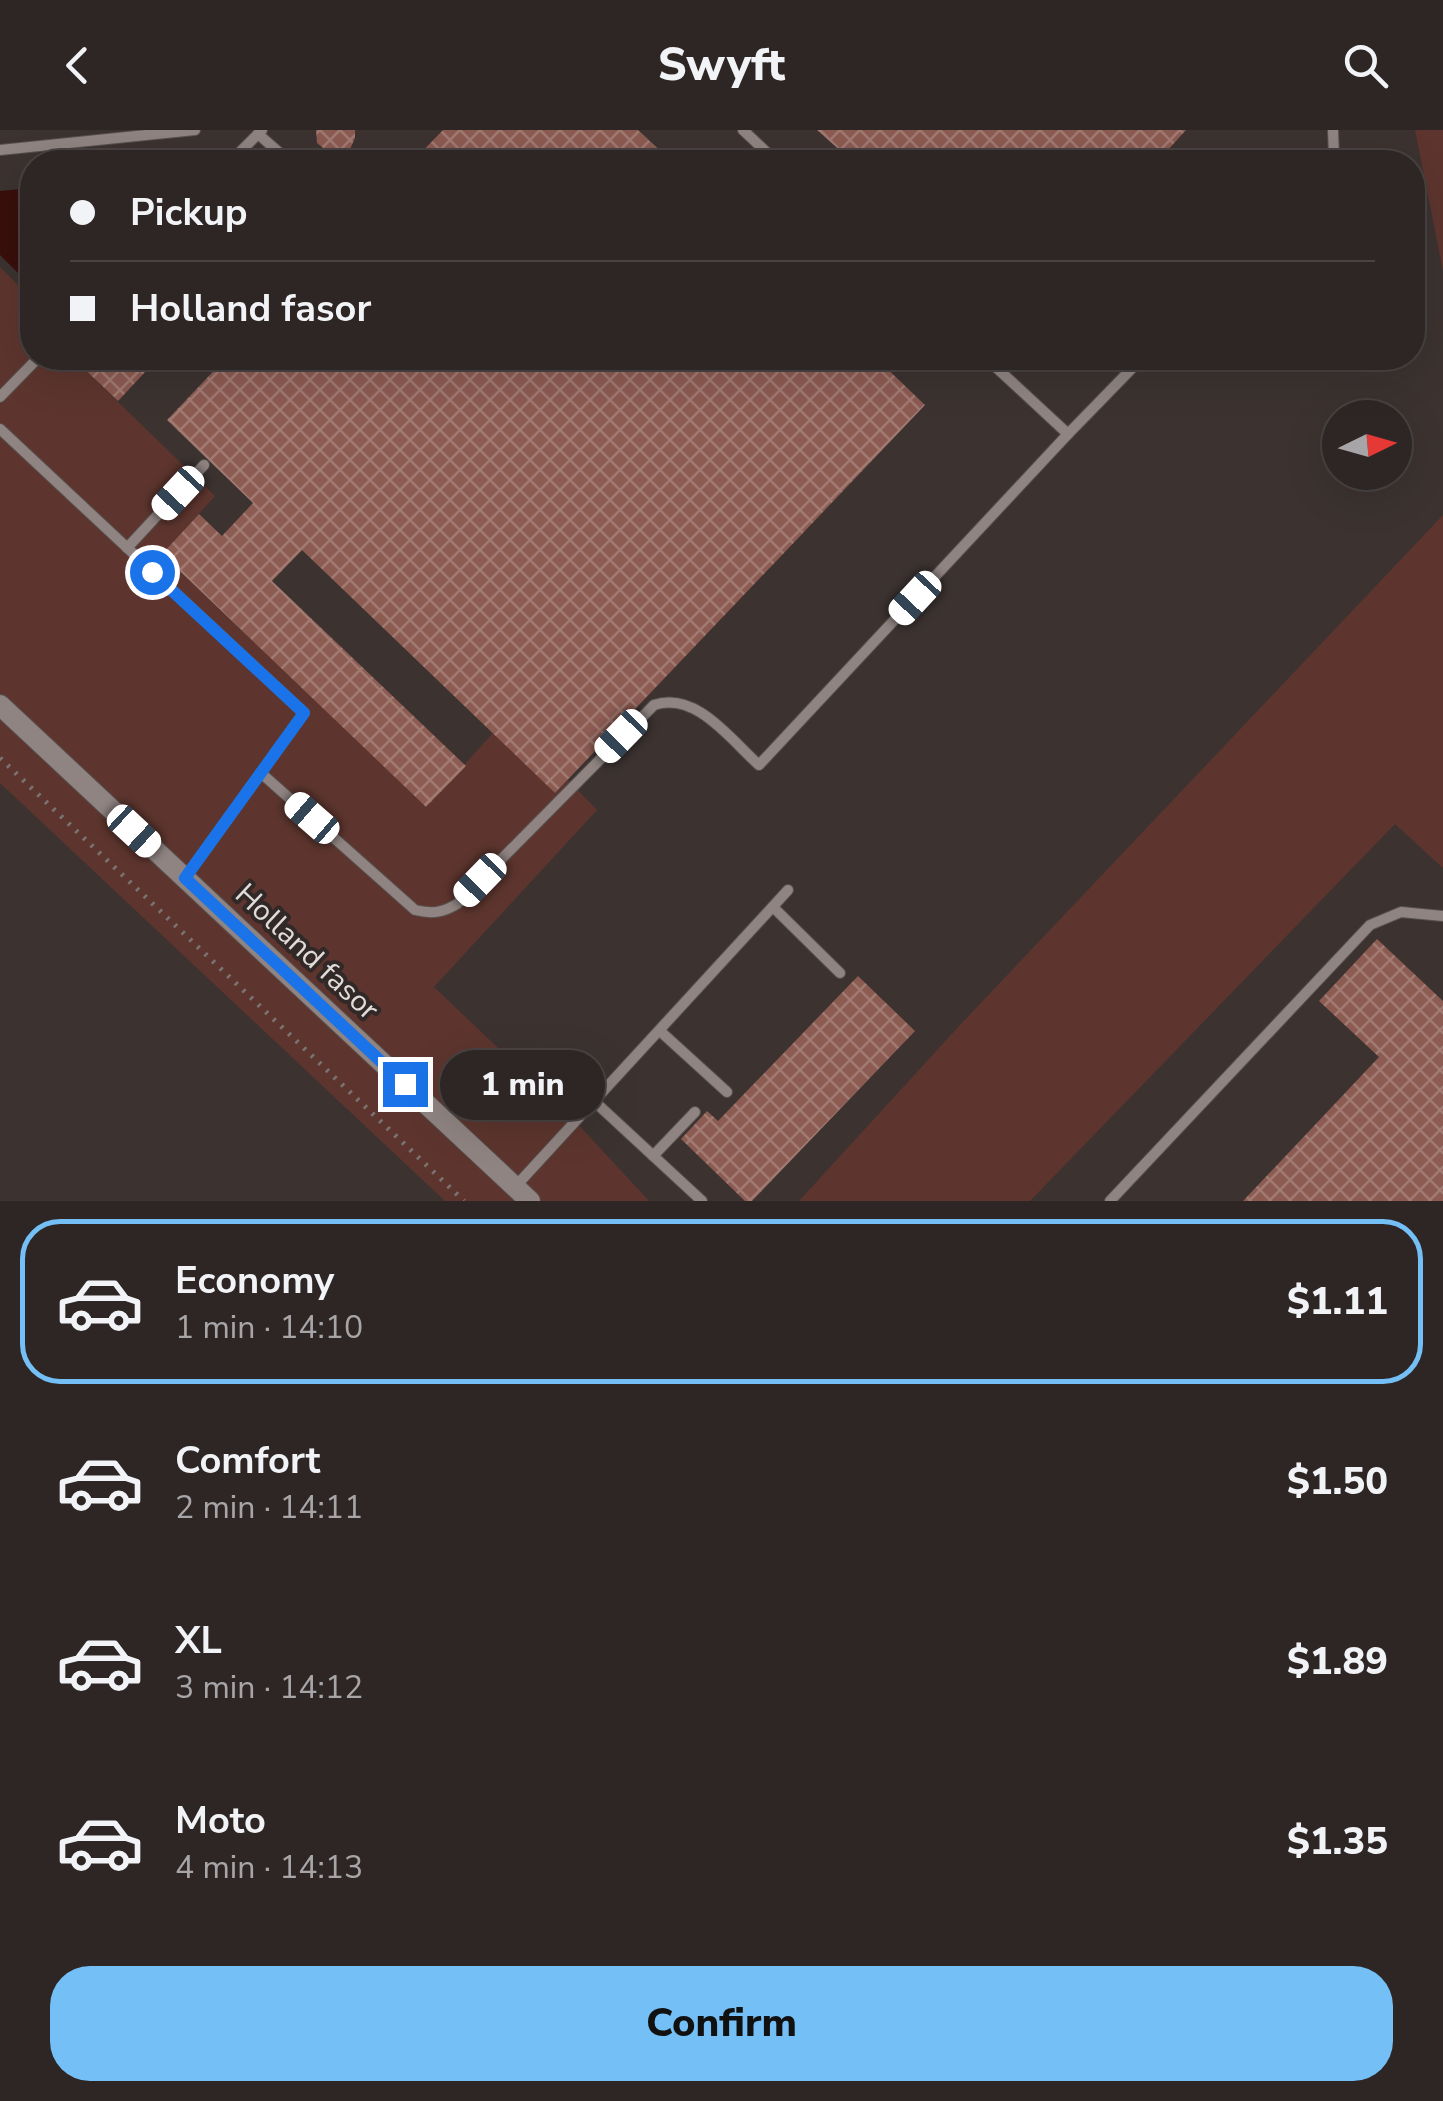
<!DOCTYPE html>
<meta charset="utf-8">
<style>
:root{--surface:#2d2625;--page:#352e2d;--text:#f1f3f6;--muted:#a7a5a7;--line:#484342;--accent:#74c0f6}
body{margin:0;font-family:"Nunito Sans",sans-serif;background:var(--page);color:var(--text);height:100vh;display:flex;flex-direction:column;font-size:38px;white-space:nowrap}
*{box-sizing:border-box;margin:0}
p{font-size:32px;color:var(--muted)}
.icon{flex:none;width:55px;height:55px;fill:none;stroke:currentColor;stroke-width:2;stroke-linecap:round;stroke-linejoin:round}
.map{position:relative;height:1071px;overflow:hidden}
.sheet{display:flex;flex-direction:column;background:var(--surface);flex:1}
.sheet>*{flex:none}
.top-card{position:absolute;left:20px;top:20px;width:1405px;height:220px;border-radius:40px;box-shadow:0 10px 40px #0002,0 0 0 2px var(--line);display:grid;align-content:center;height:220px;padding:0 50px;background:var(--surface)}
.needle{width:65px;rotate:85deg}
.controls{position:absolute;left:1322px;top:270px;display:grid;gap:20px}
.controls a{display:grid;place-items:center;width:90px;height:90px;border-radius:50%;background:var(--surface);box-shadow:0 10px 40px #0002,0 0 0 2px var(--line);font-size:50px}
.end{position:absolute;width:45px;height:45px;margin:-22px;border:12px solid #1a73e8;background:#fff;box-shadow:0 0 0 5px #fff}
.from{border-radius:50%}
.bubble{position:absolute;height:70px;border-radius:35px;background:var(--surface);box-shadow:0 10px 40px #0002,0 0 0 2px var(--line);font-size:32px;font-weight:800;line-height:70px;text-align:center}
.car{position:absolute;width:30px;height:60px;margin:-30px -15px;border-radius:12px;box-shadow:0 0 8px 2px #0007;background:linear-gradient(#fff 24%,#345 0 40%,#fff 0 76%,#345 0 86%,#fff 0)}
.top-card b{display:flex;align-items:center;gap:35px;height:95px;font-size:38px}
.top-card b+b{border-top:2px solid var(--line)}
.top-card i{width:25px;height:25px;background:var(--text)}
ul{padding:18px 0 0;list-style:none}
li{display:flex;align-items:center;gap:30px;height:165px;margin:0 20px 15px;padding:0 30px;border:5px solid transparent;border-radius:40px}
li div{flex:1}
li b{display:block;font-size:38px}
li em{font-style:normal;font-weight:800}
li.on{border-color:var(--accent)}
li>.icon{width:90px;height:90px;stroke-width:1.5}
.action{display:flex;gap:20px;margin-top:auto;padding:20px 50px}
.action a{flex:1;height:115px;border-radius:40px;background:var(--accent);color:#111;font-size:40px;font-weight:800;line-height:115px;text-align:center}
header{display:flex;justify-content:space-between;align-items:center;height:130px;padding:0 50px;background:var(--surface);font-size:45px;font-weight:800}
.map>svg:first-child{display:block}
.grass{fill:#5d352e}
.water{fill:#390f0a}
.building{fill:url(#building-cross-hatch)}
.lines{fill:none;stroke-linecap:round;stroke-linejoin:round}
.lane-casing{stroke:#58514f;stroke-width:12}
.street-casing{stroke:#58514f;stroke-width:22}
.path{stroke:#7a7371;stroke-width:5;stroke-dasharray:2.5 8;stroke-linecap:butt}
.lane{stroke:#8f8482;stroke-width:10}
.street{stroke:#8f8482;stroke-width:20}
.route{stroke:#1a73e8;stroke-width:12}
.labels{text-anchor:middle;dominant-baseline:central;stroke-width:8;stroke-linejoin:round;paint-order:stroke}
.street-label{font-size:30px;fill:#e1dcda;stroke:#312927}
</style>
<header><svg class="icon" aria-label="back" viewBox="0 0 24 24"><path d="M15 5l-7 7 7 7"/></svg>Swyft<svg class="icon" aria-label="search" viewBox="0 0 24 24"><circle cx="10" cy="10" r="6"/><path d="M15 15l6 6"/></svg></header>
<div class="map">
<svg width="1443" height="1071" viewBox="0 0 1443 1071">
<defs>
<pattern id="building-cross-hatch" width="8" height="8" patternUnits="userSpaceOnUse" patternTransform="scale(2.5)"><rect width="8" height="8" fill="#8c5b52"/><path d="M0 0l8 8M0 8l8-8" fill="none" stroke="#a17a72"/></pattern>
</defs>
<rect width="100%" height="100%" fill="#3c3331"/>
<!-- grass -->
<g class="grass">
<path d="M1415,0H1443V141Z"/>
<path d="M0,137L32,169V228H82L78,233L215,366L162,424L426,677L493,603L555,663L568,650L597,680L434,857L576,992L649,1071H445L0,653Z"/>
<path d="M1443,385V738L1395,694L1030,1071H799L960,895Z"/>
</g>
<!-- water -->
<path class="water" d="M32,58V157L0,125V61Z"/>
<!-- building -->
<g class="building">
<path d="M316,0H355V8L350,19L332,25L317,13Z"/>
<path d="M443,0H638L672,32H412Z"/>
<path d="M817,0H1186L1157,32H853Z"/>
<path d="M82,228H131L146,241L118,271L77,232Z"/>
<path d="M226,228H876L925,275L555,663L302,420L272,451L466,636L426,677L162,424L199,384L222,406L253,373L167,290Z"/>
<path d="M1377,809L1443,871V1071H1243L1379,927L1319,871Z"/>
<path d="M858,846L915,901L752,1071H745L681,1009L707,981L718,991Z"/>
</g>
<g class="lines">
<defs>
<g id="lane">
<path d="M743,0L777,32"/>
<path d="M258,4L290,32"/>
<path d="M0,20L195,0"/>
<path d="M230,32L262,0"/>
<path d="M1329,32L1334,27L1333,0"/>
<path d="M0,267L38,228"/>
<path d="M0,299L304,583L185,748"/>
<path d="M1068,304L1142,228"/>
<path d="M127,418L204,335"/>
<path d="M261,643L415,780C432,784 442,783 457,774L654,575C696,561 730,609 759,635L1068,304L986,228"/>
<path d="M773,777L840,843"/>
<path d="M660,901L727,962"/>
<path d="M595,972L702,1071"/>
<path d="M653,1026L695,982"/>
<path d="M515,1057L788,760"/>
<path d="M1110,1071L1370,795L1401,782L1443,786"/>
</g>
<path id="street" d="M0,575L530,1071"/>
</defs>
<!-- lane casing -->
<use href="#lane" class="lane-casing"/>
<!-- street casing -->
<use href="#street" class="street-casing"/>
<!-- path -->
<path class="path" d="M0,628L464,1071"/>
<!-- lane -->
<use href="#lane" class="lane"/>
<!-- street -->
<use href="#street" class="street"/>
</g>
<g class="lines">
<!-- route -->
<path class="route" d="M152,442L304,583L185,748L405,954"/>
</g>
<g class="labels">
<!-- street labels -->
<g class="street-label">
<text transform="translate(307 822) rotate(43)">Holland fasor</text>
</g>
</g>
</svg>
<div class="controls">
<a><svg class="needle" viewBox="-14 -14 28 28"><path d="M0-13l5 13h-10z" fill="#e53935"/><path d="M0 13l5-13h-10z" fill="#a7a5a7"/></svg></a>
</div>
<i class="end from" style="left:152px;top:442px"></i>
<i class="end" style="left:405px;top:954px"></i>
<div class="bubble" style="left:440px;top:920px;width:165px">1 min</div>
<i class="car" style="left:178px;top:363px;rotate:223deg"></i>
<i class="car" style="left:915px;top:468px;rotate:223deg"></i>
<i class="car" style="left:621px;top:606px;rotate:224deg"></i>
<i class="car" style="left:312px;top:688px;rotate:311deg"></i>
<i class="car" style="left:134px;top:701px;rotate:133deg"></i>
<i class="car" style="left:480px;top:750px;rotate:224deg"></i>
<div class="top-card">
<b><i class="from"></i>Pickup</b>
<b><i></i>Holland fasor</b>
</div>
</div>
<section class="sheet">
<ul>
<li class="on"><svg class="icon" aria-label="car" viewBox="0 0 24 24"><path d="M5 17H2v-5l4-1 3-4h7l3 4 3 1v5h-3M9 17h6M6 11h13"/><circle cx="7" cy="17" r="2"/><circle cx="17" cy="17" r="2"/></svg><div><b>Economy</b><p>1 min · 14:10</p></div><em>$1.11</em></li>
<li><svg class="icon" aria-label="car" viewBox="0 0 24 24"><path d="M5 17H2v-5l4-1 3-4h7l3 4 3 1v5h-3M9 17h6M6 11h13"/><circle cx="7" cy="17" r="2"/><circle cx="17" cy="17" r="2"/></svg><div><b>Comfort</b><p>2 min · 14:11</p></div><em>$1.50</em></li>
<li><svg class="icon" aria-label="car" viewBox="0 0 24 24"><path d="M5 17H2v-5l4-1 3-4h7l3 4 3 1v5h-3M9 17h6M6 11h13"/><circle cx="7" cy="17" r="2"/><circle cx="17" cy="17" r="2"/></svg><div><b>XL</b><p>3 min · 14:12</p></div><em>$1.89</em></li>
<li><svg class="icon" aria-label="car" viewBox="0 0 24 24"><path d="M5 17H2v-5l4-1 3-4h7l3 4 3 1v5h-3M9 17h6M6 11h13"/><circle cx="7" cy="17" r="2"/><circle cx="17" cy="17" r="2"/></svg><div><b>Moto</b><p>4 min · 14:13</p></div><em>$1.35</em></li>
</ul>
<div class="action"><a>Confirm</a></div>
</section>
